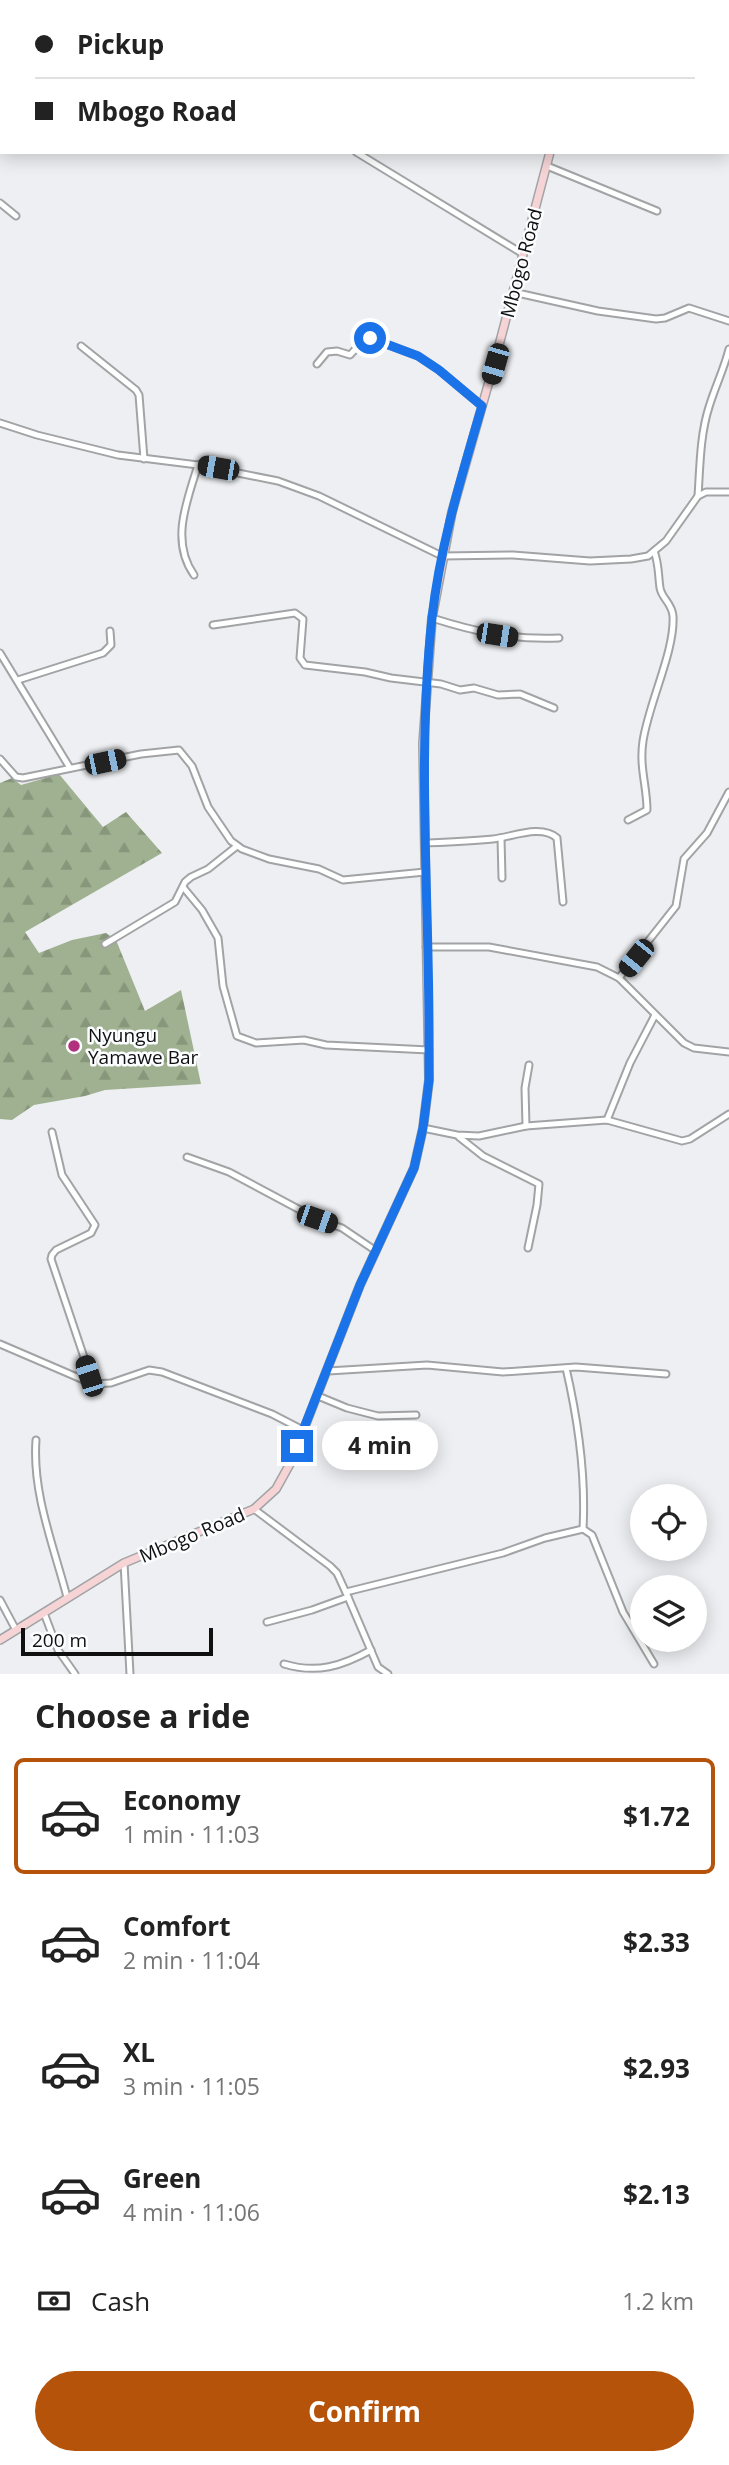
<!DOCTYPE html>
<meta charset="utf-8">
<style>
:root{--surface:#fff;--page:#f2f2f2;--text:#222;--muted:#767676;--line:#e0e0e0;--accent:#b45309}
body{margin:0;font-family:"Open Sans",sans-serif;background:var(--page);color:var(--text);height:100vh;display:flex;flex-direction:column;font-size:26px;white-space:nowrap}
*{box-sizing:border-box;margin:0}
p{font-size:23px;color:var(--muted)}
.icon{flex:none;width:38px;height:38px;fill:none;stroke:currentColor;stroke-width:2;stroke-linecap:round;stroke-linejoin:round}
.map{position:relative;height:1674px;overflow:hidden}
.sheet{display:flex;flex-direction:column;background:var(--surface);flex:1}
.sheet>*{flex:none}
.banner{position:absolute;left:0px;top:0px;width:730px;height:154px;box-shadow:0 4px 18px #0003;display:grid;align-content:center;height:154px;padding:0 35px;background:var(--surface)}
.fabs{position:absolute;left:630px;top:1484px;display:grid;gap:14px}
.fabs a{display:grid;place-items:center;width:77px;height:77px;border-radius:50%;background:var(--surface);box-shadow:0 4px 18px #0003;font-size:35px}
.scale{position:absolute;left:21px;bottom:18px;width:192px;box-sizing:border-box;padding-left:7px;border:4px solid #101011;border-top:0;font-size:19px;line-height:24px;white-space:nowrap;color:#101011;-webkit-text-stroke:5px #fbfdff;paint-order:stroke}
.end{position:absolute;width:32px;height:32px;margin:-16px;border:9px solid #1a73e8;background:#fff;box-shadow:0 0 0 4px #fff}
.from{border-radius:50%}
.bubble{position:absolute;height:49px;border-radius:24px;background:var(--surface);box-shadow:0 4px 18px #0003;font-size:23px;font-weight:700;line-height:49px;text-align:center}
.car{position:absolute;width:21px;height:42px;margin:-21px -10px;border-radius:9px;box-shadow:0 0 5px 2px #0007;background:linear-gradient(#222 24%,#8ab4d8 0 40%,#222 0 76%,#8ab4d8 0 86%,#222 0)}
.banner b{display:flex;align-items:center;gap:24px;height:66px;font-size:26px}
.banner b+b{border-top:2px solid var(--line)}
.banner i{width:18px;height:18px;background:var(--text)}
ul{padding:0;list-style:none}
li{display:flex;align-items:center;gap:21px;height:116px;margin:0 14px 10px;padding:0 21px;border:4px solid transparent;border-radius:10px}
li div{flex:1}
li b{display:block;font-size:26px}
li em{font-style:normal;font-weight:700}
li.on{border-color:var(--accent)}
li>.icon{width:63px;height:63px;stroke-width:1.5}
h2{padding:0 35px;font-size:32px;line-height:84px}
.pay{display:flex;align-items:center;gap:18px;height:77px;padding:0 35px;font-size:26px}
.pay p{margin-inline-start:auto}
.button{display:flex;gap:14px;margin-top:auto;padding:14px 35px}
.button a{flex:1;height:80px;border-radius:42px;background:var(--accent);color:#fff;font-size:28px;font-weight:700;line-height:80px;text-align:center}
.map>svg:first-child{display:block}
.forest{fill:url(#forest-firs)}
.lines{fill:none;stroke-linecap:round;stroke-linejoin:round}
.minor-casing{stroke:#a1a3a5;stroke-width:9}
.secondary-casing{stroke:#a1a3a5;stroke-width:10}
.minor{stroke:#fff;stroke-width:5}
.secondary{stroke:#f6d4d6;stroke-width:7}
.route{stroke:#1a73e8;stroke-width:9}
.poi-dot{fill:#b2317d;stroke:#fbfdff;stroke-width:2.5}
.labels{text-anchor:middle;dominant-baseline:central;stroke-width:5;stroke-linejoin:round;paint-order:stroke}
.street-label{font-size:19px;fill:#101011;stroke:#fbfdff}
.poi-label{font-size:19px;fill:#101011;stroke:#fbfdff;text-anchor:start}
</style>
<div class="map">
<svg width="729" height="1674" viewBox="0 0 729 1674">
<defs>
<pattern id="forest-firs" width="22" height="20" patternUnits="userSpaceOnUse" patternTransform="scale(1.75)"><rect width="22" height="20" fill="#9fb190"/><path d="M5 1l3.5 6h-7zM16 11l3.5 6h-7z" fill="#88977b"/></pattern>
</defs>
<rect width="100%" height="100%" fill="#eeeff2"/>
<!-- forest -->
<path class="forest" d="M59,774L103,827L126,812L162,853L25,932L39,953L72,940L106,933L116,940L145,1011L181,990L201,1084L105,1090L85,1096L34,1105L12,1120L0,1119V783L12,778L21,785Z"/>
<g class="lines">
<defs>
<g id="minor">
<path d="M728,25H729"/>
<path d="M728,144H729"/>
<path d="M356,152L523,254"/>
<path d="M547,166L657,211"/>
<path d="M0,203L16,216"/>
<path d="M513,292L598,311L656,319L665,318L689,308L729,321"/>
<path d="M81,346L136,390L139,395L144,459"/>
<path d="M317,364L327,352L337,351L350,355L364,340L370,338L418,356L439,370L482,406"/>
<path d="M0,423L37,435L118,455L198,465L278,481L319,496L442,556L513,555L590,561L631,559L648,556L666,541L698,496L706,492H729"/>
<path d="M698,496C700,467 700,435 709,407C715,387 724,369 729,349"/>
<path d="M194,575C170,541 187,501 198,465"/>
<path d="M432,618C476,632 512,640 559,638"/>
<path d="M213,625L295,613L303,619L300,658L305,665L365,672L391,678L441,684L460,690L474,688L498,695L520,694L554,708"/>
<path d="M0,653L70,768"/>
<path d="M18,680L103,653L111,645L110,631"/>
<path d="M0,759L16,777L23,778L141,754L179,750L192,766L208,807L231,841L242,849L269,859L319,869L343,880L425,872"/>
<path d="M628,820L647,810C647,786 639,767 643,741C649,702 675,651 673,616C672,603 662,599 660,588C658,574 659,564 654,551"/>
<path d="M501,838L502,878"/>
<path d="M426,843C448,842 471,841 493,839C512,837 541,824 557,838L563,902"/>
<path d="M183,887L202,910L218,938L223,986L237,1036L256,1043L304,1040L326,1045L429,1050"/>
<path d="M105,944L175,902L185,882L191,877L208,869L237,846"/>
<path d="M426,947H489L597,967L619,978L684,1043L694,1048L729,1052"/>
<path d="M619,978L676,906L684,859L707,833L729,792"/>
<path d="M607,1120L630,1063L655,1015"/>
<path d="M526,1126L525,1088L529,1065"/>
<path d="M423,1128L457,1135L479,1136L526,1126L607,1120L682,1141L690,1139L729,1114"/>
<path d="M52,1132L62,1175L95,1225L91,1233L56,1250L52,1255L51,1259L93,1384"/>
<path d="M459,1137L483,1156L539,1184L537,1205L528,1248"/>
<path d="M187,1157L229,1172L317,1219L342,1228L376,1251"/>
<path d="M0,1344L93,1384L111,1383L149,1370L162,1372L272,1414L303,1430"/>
<path d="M566,1368C578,1420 586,1475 583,1529"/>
<path d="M328,1371L427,1365L503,1372L576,1367L666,1374"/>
<path d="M318,1396L347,1408L378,1416L416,1415"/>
<path d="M36,1440C32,1493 54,1547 67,1597"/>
<path d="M254,1509L330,1566L337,1573L348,1597L312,1610L267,1622"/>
<path d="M124,1563L130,1674"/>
<path d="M346,1592L503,1553L545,1538L583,1529L592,1535L623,1612L654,1664"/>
<path d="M348,1597L378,1667L388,1674"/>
<path d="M0,1600L16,1630"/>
<path d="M44,1613L58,1650L75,1674"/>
<path d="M284,1664C317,1674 342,1666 371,1650"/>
</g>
<g id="secondary">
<path d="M583,2V0"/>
<path d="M0,1640L124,1563L254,1509L276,1489L291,1462L360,1285L414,1168L423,1128L429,1080L423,743L432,618L452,512L494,364L550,152"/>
</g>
</defs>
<!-- minor casing -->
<use href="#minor" class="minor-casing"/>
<!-- secondary casing -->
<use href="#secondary" class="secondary-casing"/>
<!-- minor -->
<use href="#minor" class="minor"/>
<!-- secondary -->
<use href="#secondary" class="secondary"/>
</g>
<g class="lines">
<!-- route -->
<path class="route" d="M297,1446L360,1285L414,1168L423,1128L429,1080V1032C429,894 417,755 432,618C440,545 462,475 482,406L439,370L418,356L370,338"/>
</g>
<!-- markers -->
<circle class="poi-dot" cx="74" cy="1046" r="7"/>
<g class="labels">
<!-- street labels -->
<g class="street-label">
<text transform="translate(521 263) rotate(-75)">Mbogo Road</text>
<text transform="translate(192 1535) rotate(-23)">Mbogo Road</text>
</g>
<!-- poi labels -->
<g class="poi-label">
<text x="88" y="1035">Nyungu<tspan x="88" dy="22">Yamawe Bar</tspan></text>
</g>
</g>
</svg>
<div class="fabs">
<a><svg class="icon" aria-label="locate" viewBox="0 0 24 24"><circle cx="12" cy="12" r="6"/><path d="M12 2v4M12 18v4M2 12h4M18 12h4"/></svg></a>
<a><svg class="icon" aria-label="layers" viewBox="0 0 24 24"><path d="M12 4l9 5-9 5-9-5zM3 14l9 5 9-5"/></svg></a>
</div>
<div class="scale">200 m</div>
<i class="end from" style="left:370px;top:338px"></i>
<i class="end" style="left:297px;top:1446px"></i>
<div class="bubble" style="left:322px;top:1421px;width:116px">4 min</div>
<i class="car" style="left:495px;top:364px;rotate:196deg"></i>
<i class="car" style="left:218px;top:468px;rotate:280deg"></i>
<i class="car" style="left:497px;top:635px;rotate:99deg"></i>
<i class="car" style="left:105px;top:762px;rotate:78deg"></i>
<i class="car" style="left:636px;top:958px;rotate:219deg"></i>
<i class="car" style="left:317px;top:1219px;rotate:109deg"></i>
<i class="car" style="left:89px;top:1376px;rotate:342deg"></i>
<div class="banner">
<b><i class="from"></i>Pickup</b>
<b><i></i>Mbogo Road</b>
</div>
</div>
<section class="sheet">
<h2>Choose a ride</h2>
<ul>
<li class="on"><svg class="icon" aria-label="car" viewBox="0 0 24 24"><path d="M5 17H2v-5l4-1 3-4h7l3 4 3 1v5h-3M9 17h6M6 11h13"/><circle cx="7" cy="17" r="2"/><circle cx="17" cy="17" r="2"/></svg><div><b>Economy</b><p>1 min · 11:03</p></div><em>$1.72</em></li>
<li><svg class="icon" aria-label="car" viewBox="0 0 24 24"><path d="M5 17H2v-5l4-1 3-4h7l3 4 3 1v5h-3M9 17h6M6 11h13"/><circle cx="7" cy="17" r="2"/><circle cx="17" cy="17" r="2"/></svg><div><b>Comfort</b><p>2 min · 11:04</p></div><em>$2.33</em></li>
<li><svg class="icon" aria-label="car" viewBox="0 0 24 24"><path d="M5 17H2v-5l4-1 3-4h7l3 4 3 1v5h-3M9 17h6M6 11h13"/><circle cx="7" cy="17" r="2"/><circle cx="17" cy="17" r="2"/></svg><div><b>XL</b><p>3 min · 11:05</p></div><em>$2.93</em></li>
<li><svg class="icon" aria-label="car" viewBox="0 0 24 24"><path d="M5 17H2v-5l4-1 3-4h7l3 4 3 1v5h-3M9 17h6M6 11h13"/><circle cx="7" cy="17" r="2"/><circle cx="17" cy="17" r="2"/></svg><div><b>Green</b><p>4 min · 11:06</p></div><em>$2.13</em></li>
</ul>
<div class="pay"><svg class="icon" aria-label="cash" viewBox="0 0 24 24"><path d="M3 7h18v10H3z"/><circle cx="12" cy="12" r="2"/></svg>Cash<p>1.2 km</p></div>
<div class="button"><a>Confirm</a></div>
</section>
